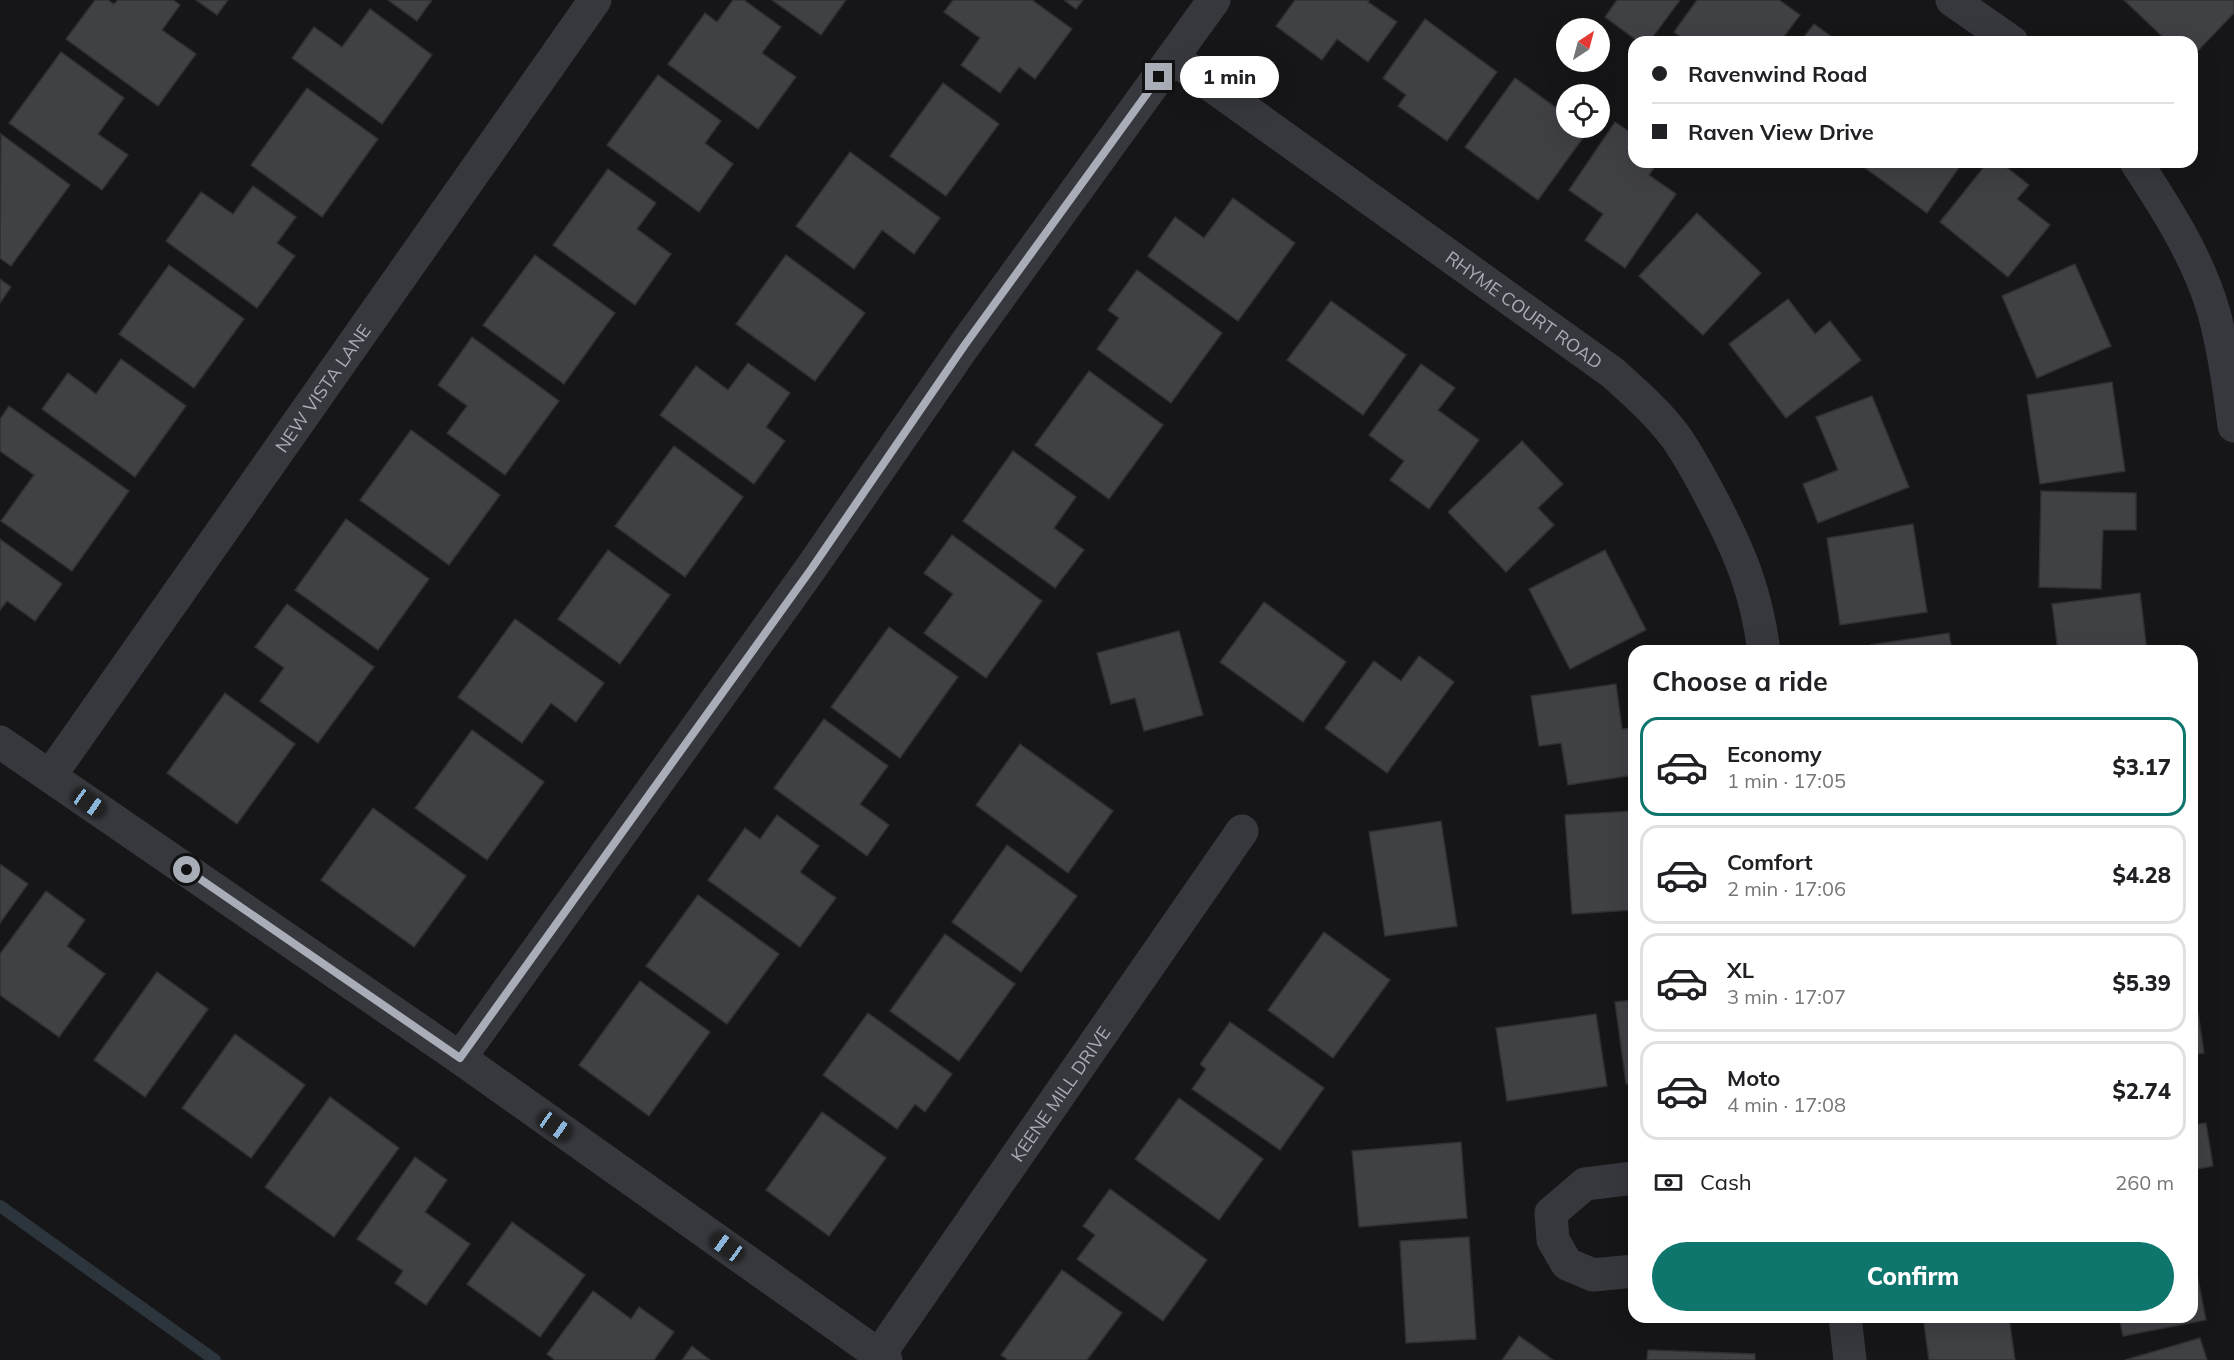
<!DOCTYPE html>
<meta charset="utf-8">
<style>
:root{--surface:#fff;--page:#f2f2f2;--text:#202124;--muted:#757577;--line:#e0e0e0;--accent:#0f766e}
body{margin:0;font-family:Mulish,sans-serif;background:var(--page);color:var(--text);height:100vh;display:flex;flex-direction:column;font-size:22px;white-space:nowrap}
*{box-sizing:border-box;margin:0}
p{font-size:20px;color:var(--muted)}
.icon{flex:none;width:33px;height:33px;fill:none;stroke:currentColor;stroke-width:2;stroke-linecap:round;stroke-linejoin:round}
.map{position:relative;flex:1;overflow:hidden}
.details{position:absolute;left:1628px;top:645px;width:570px;height:678px;display:flex;flex-direction:column;background:var(--surface);border-radius:18px;box-shadow:0 6px 24px #0002}
.details>*{flex:none}
.top-card{position:absolute;left:1628px;top:36px;width:570px;height:132px;border-radius:18px;box-shadow:0 6px 24px #0002;display:grid;align-content:center;height:132px;padding:0 24px;background:var(--surface)}
.needle{width:39px;rotate:36deg}
.fabs{position:absolute;left:1556px;top:18px;display:grid;gap:12px}
.fabs a{display:grid;place-items:center;width:54px;height:54px;border-radius:50%;background:var(--surface);box-shadow:0 6px 24px #0002;font-size:30px}
.end{position:absolute;width:27px;height:27px;margin:-14px;border:8px solid #a8adb8;background:#111;box-shadow:0 0 0 3px #111}
.from{border-radius:50%}
.bubble{position:absolute;height:42px;border-radius:21px;background:var(--surface);box-shadow:0 6px 24px #0002;font-size:20px;font-weight:800;line-height:42px;text-align:center}
.car{position:absolute;width:18px;height:36px;margin:-18px -9px;border-radius:8px;box-shadow:0 0 4px 2px #0007;background:linear-gradient(#222 24%,#8ab4d8 0 40%,#222 0 76%,#8ab4d8 0 86%,#222 0)}
.top-card b{display:flex;align-items:center;gap:21px;height:57px;font-size:22px}
.top-card b+b{border-top:2px solid var(--line)}
.top-card i{width:15px;height:15px;background:var(--text)}
ul{padding:0;list-style:none}
li{display:flex;align-items:center;gap:18px;height:99px;margin:0 12px 9px;padding:0 12px;border:3px solid var(--line);border-radius:18px}
li div{flex:1}
li b{display:block;font-size:22px}
li em{font-style:normal;font-weight:800}
li.on{border-color:var(--accent)}
li>.icon{width:54px;height:54px;stroke-width:1.5}
h2{padding:0 24px;font-size:27px;line-height:72px}
.pay{display:flex;align-items:center;gap:15px;height:66px;padding:0 24px;font-size:22px}
.pay p{margin-inline-start:auto}
.cta{display:flex;gap:12px;margin-top:auto;padding:12px 24px}
.cta a{flex:1;height:69px;border-radius:36px;background:var(--accent);color:#fff;font-size:24px;font-weight:800;line-height:69px;text-align:center}
.map>svg:first-child{display:block}
.lines{fill:none;stroke-linecap:round;stroke-linejoin:round}
.stream{stroke:#2c353c;stroke-width:12}
.building{fill:#404145;stroke:#303034;stroke-width:1.5}
.minor{stroke:#37383d;stroke-width:33}
.route{stroke:#a8adb8;stroke-width:8}
.labels{text-anchor:middle;dominant-baseline:central;stroke-width:4.5;stroke-linejoin:round;paint-order:stroke}
.street-label{font-size:18px;fill:#a8adb8;stroke:#111113}
</style>
<div class="map">
<svg width="2234" height="1360" viewBox="0 0 2234 1360">
<rect width="100%" height="100%" fill="#161618"/>
<g class="lines">
<!-- stream -->
<path class="stream" d="M0,1206L215,1360"/>
</g>
<!-- building -->
<g class="building">
<path d="M95,0H108L114,4L118,0H173L180,5L162,30L196,54L158,106L66,39Z"/>
<path d="M196,0H228L217,15Z"/>
<path d="M388,0H432L417,21Z"/>
<path d="M733,0H744L781,27L762,53L796,77L758,129L668,64L705,13L717,22Z"/>
<path d="M772,0H846L821,35Z"/>
<path d="M953,0H1032L1072,29L1035,79L1019,67L1000,93L961,65L980,38L944,12Z"/>
<path d="M1064,0H1083L1076,9Z"/>
<path d="M1295,0H1369L1368,2L1397,22L1368,62L1337,39L1322,60L1276,26Z"/>
<path d="M1617,0H1680L1649,42H1639L1605,17Z"/>
<path d="M1697,0H1779L1800,15L1780,42H1688L1674,32Z"/>
<path d="M2124,0H2234V13L2192,57V42H2168Z"/>
<path d="M370,9L432,55L382,124L292,58L314,27L342,47Z"/>
<path d="M1425,19L1497,72L1447,141L1398,106L1406,95L1383,78Z"/>
<path d="M1814,24L1839,42H1800Z"/>
<path d="M61,52L124,98L98,134L128,155L102,190L9,123Z"/>
<path d="M658,75L721,121L705,143L733,164L699,212L607,145Z"/>
<path d="M1515,78L1566,115V128H1584L1588,131L1538,200L1465,147Z"/>
<path d="M943,83L999,124L946,196L890,156Z"/>
<path d="M307,88L378,139L322,217L251,165Z"/>
<path d="M1615,122L1634,135V162H1658L1649,175L1676,194L1625,268L1585,240L1603,214L1569,190Z"/>
<path d="M1,134L70,185L11,266L0,258Z"/>
<path d="M850,152L940,218L914,254L882,230L854,269L796,226Z"/>
<path d="M1857,162H1963L1927,213Z"/>
<path d="M1988,162H2000L2029,185L2017,199L2050,225L2008,277L1940,222Z"/>
<path d="M608,169L656,203L637,229L671,254L635,305L553,245Z"/>
<path d="M253,186L296,217L277,243L295,256L257,308L166,241L201,192L233,214Z"/>
<path d="M1233,198L1295,243L1238,321L1148,256L1175,217L1204,238Z"/>
<path d="M1697,213L1761,273L1703,335L1639,276Z"/>
<path d="M535,255L615,313L564,384L483,325Z"/>
<path d="M786,255L865,313L815,381L736,324Z"/>
<path d="M2075,264L2111,346L2037,378L2002,296Z"/>
<path d="M169,265L244,319L194,388L119,334Z"/>
<path d="M1137,270L1222,333L1171,403L1097,349L1119,318L1108,310Z"/>
<path d="M0,279L11,287L0,303Z"/>
<path d="M1788,299L1815,334L1830,321L1861,360L1786,418L1729,344Z"/>
<path d="M1331,301L1406,355L1363,415L1287,360Z"/>
<path d="M472,337L559,401L505,475L447,433L467,406L438,385Z"/>
<path d="M121,359L186,406L135,477L42,409L68,373L96,394Z"/>
<path d="M748,363L790,393L766,427L785,441L754,484L660,415L696,366L728,390Z"/>
<path d="M1421,364L1455,388L1438,410L1479,440L1429,509L1390,480L1404,461L1369,435Z"/>
<path d="M1089,371L1163,425L1109,499L1035,445Z"/>
<path d="M2112,382L2125,471L2040,484L2027,395Z"/>
<path d="M1872,396L1909,487L1818,523L1803,484L1838,470L1816,417Z"/>
<path d="M9,406L129,491L72,571L1,521L34,475L0,451V419Z"/>
<path d="M411,430L500,495L449,565L360,500Z"/>
<path d="M1522,441L1563,484L1538,508L1554,525L1506,572L1448,512Z"/>
<path d="M674,446L743,497L685,577L615,526Z"/>
<path d="M1013,451L1076,497L1054,528L1084,550L1055,588L963,521Z"/>
<path d="M2041,491L2136,493V530H2103L2101,589L2039,587Z"/>
<path d="M346,519L429,579L378,650L295,590Z"/>
<path d="M1913,524L1927,612L1840,625L1827,538Z"/>
<path d="M952,535L1042,601L986,678L924,633L953,594L924,573Z"/>
<path d="M0,539L62,584L35,621L7,601L0,610Z"/>
<path d="M608,550L670,595L620,664L558,619Z"/>
<path d="M1605,550L1646,630L1570,669L1529,589Z"/>
<path d="M2140,593L2147,651H2058L2052,604Z"/>
<path d="M1264,602L1346,662L1303,722L1220,662Z"/>
<path d="M287,604L374,667L318,743L260,701L284,668L255,647Z"/>
<path d="M515,619L604,683L576,722L551,703L522,743L458,697Z"/>
<path d="M889,627L958,677L900,758L831,707Z"/>
<path d="M1179,631L1203,715L1144,731L1135,698L1111,704L1097,653Z"/>
<path d="M1949,633L1952,651H1871L1870,645Z"/>
<path d="M1419,656L1454,682L1387,773L1325,728L1374,661L1401,681Z"/>
<path d="M1616,684L1622,729L1634,728V775L1568,785L1561,743L1539,746L1531,696Z"/>
<path d="M225,693L295,744L237,824L167,773Z"/>
<path d="M824,719L888,766L860,804L889,825L867,856L774,788Z"/>
<path d="M472,730L544,782L487,860L415,808Z"/>
<path d="M1020,744L1113,811L1068,873L976,805Z"/>
<path d="M373,808L466,876L414,947L321,880Z"/>
<path d="M1634,811V852L1629,853L1633,910L1572,914L1565,815Z"/>
<path d="M777,815L819,846L800,872L836,898L800,947L708,880L745,828L760,839Z"/>
<path d="M1441,821L1457,926L1385,936L1369,832Z"/>
<path d="M1007,845L1077,896L1021,972L952,922Z"/>
<path d="M0,864L28,884L0,923Z"/>
<path d="M46,891L85,920L67,946L105,974L59,1037L0,995V954Z"/>
<path d="M698,895L779,954L727,1024L646,966Z"/>
<path d="M1324,932L1390,980L1333,1058L1268,1010Z"/>
<path d="M945,934L1015,984L959,1061L890,1011Z"/>
<path d="M157,972L208,1009L145,1097L94,1060Z"/>
<path d="M640,981L710,1032L649,1116L579,1065Z"/>
<path d="M1634,1000V1083L1626,1084L1615,1002Z"/>
<path d="M2192,1012H2198L2204,1053L2192,1055Z"/>
<path d="M868,1013L952,1074L925,1112L915,1104L897,1129L823,1075Z"/>
<path d="M1596,1014L1607,1086L1507,1101L1496,1028Z"/>
<path d="M1230,1022L1324,1088L1280,1150L1192,1089L1206,1069L1200,1064Z"/>
<path d="M235,1034L305,1085L251,1158L182,1108Z"/>
<path d="M330,1097L399,1148L334,1237L265,1187Z"/>
<path d="M1179,1098L1263,1159L1219,1220L1135,1159Z"/>
<path d="M822,1112L886,1158L829,1236L766,1190Z"/>
<path d="M2206,1123L2213,1166L2192,1170V1125Z"/>
<path d="M1461,1142L1467,1218L1359,1227L1352,1151Z"/>
<path d="M415,1157L447,1180L425,1212L470,1244L426,1305L395,1283L403,1271L357,1239Z"/>
<path d="M1110,1189L1207,1260L1163,1321L1077,1259L1095,1235L1083,1226Z"/>
<path d="M512,1222L585,1275L540,1337L467,1284Z"/>
<path d="M1469,1237L1476,1339L1406,1343L1400,1241Z"/>
<path d="M2192,1248L2206,1320L2123,1336L2119,1317H2192Z"/>
<path d="M1062,1270L1122,1313L1087,1360H1008L1001,1355Z"/>
<path d="M593,1291L631,1319L639,1307L674,1332L654,1360H555L547,1354Z"/>
<path d="M1923,1317H2009L2015,1360H1929Z"/>
<path d="M1519,1336L1553,1360H1502Z"/>
<path d="M2200,1338L2207,1360H2125Z"/>
<path d="M692,1346L710,1360H682Z"/>
<path d="M1648,1350L1755,1354V1360H1647Z"/>
</g>
<g class="lines">
<!-- minor -->
<g class="minor">
<path d="M1952,0L2012,42"/>
<path id="s1" d="M1173,58L1613,373C1635,393 1657,412 1675,436C1690,457 1702,480 1714,503C1741,555 1756,592 1764,651"/>
<path d="M2136,162C2166,208 2199,259 2214,313C2224,350 2229,388 2234,426"/>
<path d="M0,742L460,1058L886,1360"/>
<path id="s2" d="M50,776L595,0"/>
<path d="M460,1058L811,568L964,346L1214,0"/>
<path d="M1634,1178L1585,1184L1551,1213L1553,1240L1567,1264L1593,1275L1634,1271"/>
<path d="M1845,1317L1850,1360"/>
<path id="s3" d="M879,1355L1242,831"/>
</g>
</g>
<g class="lines">
<!-- route -->
<path class="route" d="M187,870L460,1058L812,568L964,346L1159,77"/>
</g>
<g class="labels">
<!-- street labels -->
<g class="street-label">
<text stroke="none"><textPath href="#s1" startOffset="432">RHYME COURT ROAD</textPath></text>
<text stroke="none"><textPath href="#s2" startOffset="474">NEW VISTA LANE</textPath></text>
<text stroke="none"><textPath href="#s3" startOffset="318">KEENE MILL DRIVE</textPath></text>
</g>
</g>
</svg>
<div class="fabs">
<a><svg class="needle" viewBox="-14 -14 28 28"><path d="M0-13l5 13h-10z" fill="#e53935"/><path d="M0 13l5-13h-10z" fill="#757577"/></svg></a>
<a><svg class="icon" aria-label="locate" viewBox="0 0 24 24"><circle cx="12" cy="12" r="6"/><path d="M12 2v4M12 18v4M2 12h4M18 12h4"/></svg></a>
</div>
<i class="end from" style="left:187px;top:870px"></i>
<i class="end" style="left:1159px;top:77px"></i>
<div class="bubble" style="left:1180px;top:56px;width:99px">1 min</div>
<i class="car" style="left:89px;top:803px;rotate:125deg"></i>
<i class="car" style="left:555px;top:1126px;rotate:125deg"></i>
<i class="car" style="left:727px;top:1247px;rotate:306deg"></i>
<div class="top-card">
<b><i class="from"></i>Ravenwind Road</b>
<b><i></i>Raven View Drive</b>
</div>
<section class="details">
<h2>Choose a ride</h2>
<ul>
<li class="on"><svg class="icon" aria-label="car" viewBox="0 0 24 24"><path d="M5 17H2v-5l4-1 3-4h7l3 4 3 1v5h-3M9 17h6M6 11h13"/><circle cx="7" cy="17" r="2"/><circle cx="17" cy="17" r="2"/></svg><div><b>Economy</b><p>1 min · 17:05</p></div><em>$3.17</em></li>
<li><svg class="icon" aria-label="car" viewBox="0 0 24 24"><path d="M5 17H2v-5l4-1 3-4h7l3 4 3 1v5h-3M9 17h6M6 11h13"/><circle cx="7" cy="17" r="2"/><circle cx="17" cy="17" r="2"/></svg><div><b>Comfort</b><p>2 min · 17:06</p></div><em>$4.28</em></li>
<li><svg class="icon" aria-label="car" viewBox="0 0 24 24"><path d="M5 17H2v-5l4-1 3-4h7l3 4 3 1v5h-3M9 17h6M6 11h13"/><circle cx="7" cy="17" r="2"/><circle cx="17" cy="17" r="2"/></svg><div><b>XL</b><p>3 min · 17:07</p></div><em>$5.39</em></li>
<li><svg class="icon" aria-label="car" viewBox="0 0 24 24"><path d="M5 17H2v-5l4-1 3-4h7l3 4 3 1v5h-3M9 17h6M6 11h13"/><circle cx="7" cy="17" r="2"/><circle cx="17" cy="17" r="2"/></svg><div><b>Moto</b><p>4 min · 17:08</p></div><em>$2.74</em></li>
</ul>
<div class="pay"><svg class="icon" aria-label="cash" viewBox="0 0 24 24"><path d="M3 7h18v10H3z"/><circle cx="12" cy="12" r="2"/></svg>Cash<p>260 m</p></div>
<div class="cta"><a>Confirm</a></div>
</section>
</div>
